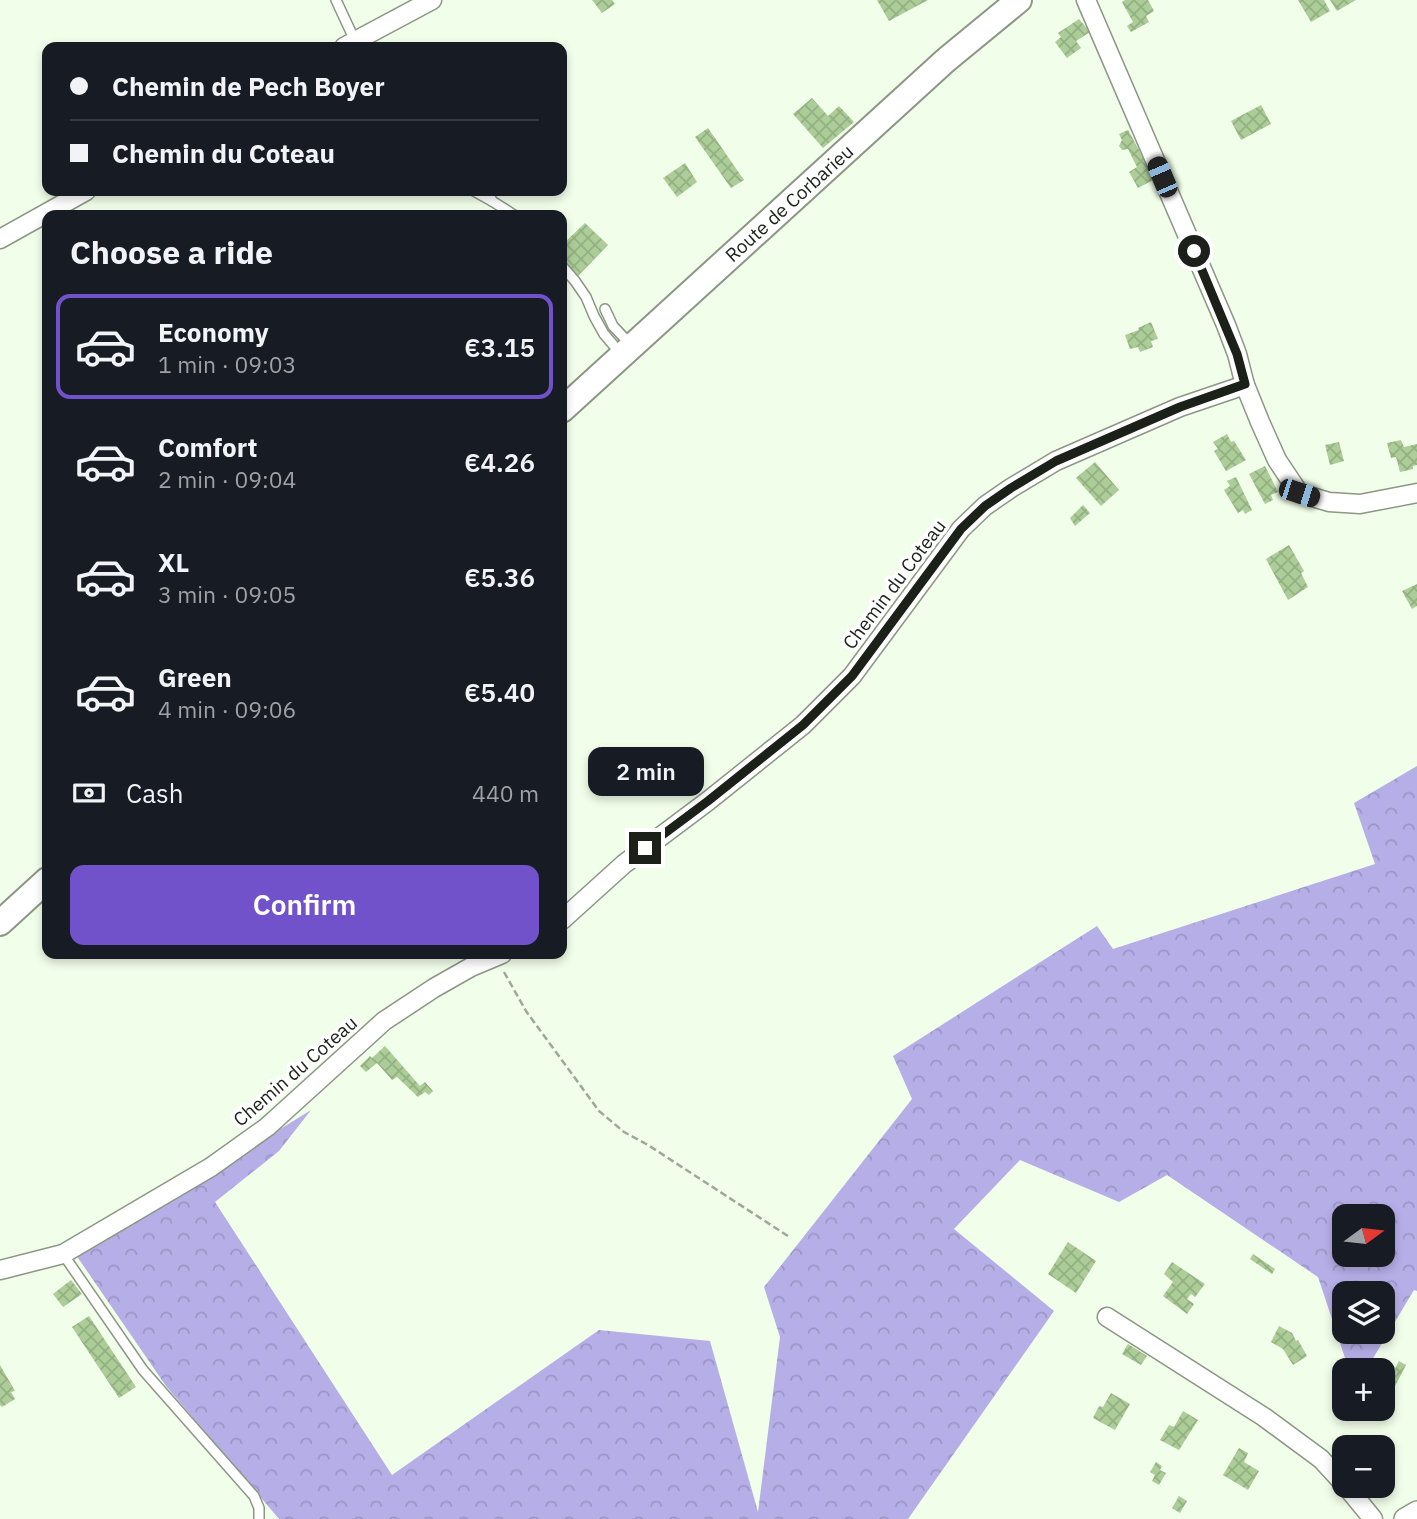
<!DOCTYPE html>
<meta charset="utf-8">
<style>
:root{--surface:#171b24;--page:#242831;--text:#f1f3f6;--muted:#9ea1a6;--line:#363941;--accent:#7152cb}
body{margin:0;font-family:"IBM Plex Sans",sans-serif;background:var(--page);color:var(--text);height:100vh;display:flex;flex-direction:column;font-size:26px;white-space:nowrap}
*{box-sizing:border-box;margin:0}
p{font-size:23px;color:var(--muted)}
.icon{flex:none;width:38px;height:38px;fill:none;stroke:currentColor;stroke-width:2;stroke-linecap:round;stroke-linejoin:round}
.map{position:relative;flex:1;overflow:hidden}
.details{position:absolute;left:42px;top:210px;width:525px;height:749px;display:flex;flex-direction:column;background:var(--surface);border-radius:14px;box-shadow:0 4px 10px #0003}
.details>*{flex:none}
.banner{position:absolute;left:42px;top:42px;width:525px;height:154px;border-radius:14px;box-shadow:0 4px 10px #0003;display:grid;align-content:center;height:154px;padding:0 28px;background:var(--surface)}
.needle{width:46px;rotate:75deg}
.fabs{position:absolute;left:1332px;top:1204px;display:grid;gap:14px}
.fabs a{display:grid;place-items:center;width:63px;height:63px;border-radius:14px;background:var(--surface);box-shadow:0 4px 10px #0003;font-size:35px}
.end{position:absolute;width:32px;height:32px;margin:-16px;border:9px solid #1b2019;background:#fff;box-shadow:0 0 0 4px #fff}
.from{border-radius:50%}
.bubble{position:absolute;height:49px;border-radius:14px;background:var(--surface);box-shadow:0 4px 10px #0003;font-size:23px;font-weight:600;line-height:49px;text-align:center}
.car{position:absolute;width:21px;height:42px;margin:-21px -10px;border-radius:9px;box-shadow:0 0 5px 2px #0007;background:linear-gradient(#222 24%,#8ab4d8 0 40%,#222 0 76%,#8ab4d8 0 86%,#222 0)}
.banner b{display:flex;align-items:center;gap:24px;height:66px;font-size:26px}
.banner b+b{border-top:2px solid var(--line)}
.banner i{width:18px;height:18px;background:var(--text)}
ul{padding:0;list-style:none}
li{display:flex;align-items:center;gap:21px;height:105px;margin:0 14px 10px;padding:0 14px;border:4px solid transparent;border-radius:14px}
li div{flex:1}
li b{display:block;font-size:26px}
li em{font-style:normal;font-weight:600}
li.selected{border-color:var(--accent)}
li>.icon{width:63px;height:63px;stroke-width:1.5}
h2{padding:0 28px;font-size:32px;line-height:84px}
.pay{display:flex;align-items:center;gap:18px;height:77px;padding:0 28px;font-size:26px}
.pay p{margin-inline-start:auto}
.cta{display:flex;gap:14px;margin-top:auto;padding:14px 28px}
.cta a{flex:1;height:80px;border-radius:14px;background:var(--accent);color:#fff;font-size:28px;font-weight:600;line-height:80px;text-align:center}
.map>svg:first-child{display:block}
.forest{fill:url(#forest-crowns);fill-rule:evenodd}
.building{fill:url(#building-cross-hatch)}
.lines{fill:none;stroke-linecap:round;stroke-linejoin:round}
.service-casing{stroke:#8b9784;stroke-width:12}
.minor-casing{stroke:#8b9784;stroke-width:21}
.tertiary-casing{stroke:#8b9784;stroke-width:24}
.secondary-casing{stroke:#8b9784;stroke-width:28}
.path{stroke:#9ea898;stroke-width:2.5;stroke-dasharray:7 3.5;stroke-linecap:butt}
.service{stroke:#fff;stroke-width:9}
.minor{stroke:#fff;stroke-width:18}
.tertiary{stroke:#fff;stroke-width:21}
.secondary{stroke:#fff;stroke-width:24}
.route{stroke:#1b2019;stroke-width:9}
.labels{text-anchor:middle;dominant-baseline:central;stroke-width:7;stroke-linejoin:round;paint-order:stroke}
.street-label{font-size:19px;fill:#1b2019;stroke:#fff}
</style>
<div class="map">
<svg width="1417" height="1519" viewBox="0 0 1417 1519">
<defs>
<pattern id="forest-crowns" width="20" height="18" patternUnits="userSpaceOnUse" patternTransform="scale(1.75)"><rect width="20" height="18" fill="#b6aee7"/><path d="M2 6a3 3 0 1 1 6 0M12 15a3 3 0 1 1 6 0" fill="none" stroke="#9c95c6"/></pattern>
<pattern id="building-cross-hatch" width="8" height="8" patternUnits="userSpaceOnUse" patternTransform="scale(1.75)"><rect width="8" height="8" fill="#accd97"/><path d="M0 0l8 8M0 8l8-8" fill="none" stroke="#93b082"/></pattern>
</defs>
<rect width="100%" height="100%" fill="#f1fee9"/>
<!-- forest -->
<path class="forest" d="M1417,766V1291L1414,1290L1366,1370H1349L1318,1277L1167,1175L1119,1202L1020,1160L954,1229L1054,1311L908,1519H279L166,1386L76,1255L311,1110L279,1151L215,1202L392,1475L599,1330L710,1341L758,1512L780,1337L764,1287L912,1099L893,1056L1097,926L1113,949L1375,864L1354,803ZM1344,1216H1382V1255H1344ZM1344,1293H1382V1332H1344Z"/>
<!-- building -->
<g class="building">
<path d="M592,0H612L615,4L602,13Z"/>
<path d="M877,0H928L889,21Z"/>
<path d="M1125,0H1148L1154,11L1146,16L1149,22L1131,32L1127,26L1133,22L1122,2Z"/>
<path d="M1298,0H1324L1330,11L1311,22Z"/>
<path d="M1330,0H1356L1337,11Z"/>
<path d="M1079,19L1090,32L1076,41L1081,48L1067,58L1055,42L1061,37L1058,33Z"/>
<path d="M812,98L828,116L839,106L854,122L823,148L793,114Z"/>
<path d="M1261,105L1271,124L1241,140L1231,121Z"/>
<path d="M708,128L744,180L731,188L695,137Z"/>
<path d="M1128,130L1155,179L1138,188L1129,172L1137,167L1128,149L1122,150L1119,146L1122,140L1119,134Z"/>
<path d="M685,163L697,182L677,197L663,178Z"/>
<path d="M585,223L608,245L577,277L562,261V245Z"/>
<path d="M1151,322L1158,339L1151,341L1153,347L1140,352L1138,347L1130,349L1125,335L1139,330L1138,328Z"/>
<path d="M1227,434L1231,442L1234,441L1246,460L1226,471L1214,451L1218,449L1213,442Z"/>
<path d="M1401,440L1404,447L1417,444V465L1413,466V469L1400,472L1396,457L1391,458L1387,443Z"/>
<path d="M1339,442L1344,461L1330,465L1325,445Z"/>
<path d="M1095,462L1119,490L1101,506L1076,478Z"/>
<path d="M1265,466L1278,492L1271,495L1273,500L1265,504L1249,474Z"/>
<path d="M1236,477L1252,510L1245,514L1243,510L1238,513L1224,490L1230,486L1227,481Z"/>
<path d="M1083,505L1090,513L1075,526L1070,518Z"/>
<path d="M1289,545L1304,571L1301,573L1308,587L1288,600L1266,559Z"/>
<path d="M1417,584V606L1412,609L1402,591Z"/>
<path d="M385,1046L420,1086L425,1082L433,1091L429,1095L425,1092L418,1097L397,1077L392,1080L377,1063L366,1072L360,1066L370,1056L372,1058Z"/>
<path d="M1068,1242L1096,1261L1076,1293L1048,1274Z"/>
<path d="M1253,1254L1275,1269L1272,1274L1250,1259Z"/>
<path d="M1172,1262L1205,1284L1195,1297L1191,1294L1187,1299L1194,1304L1187,1314L1163,1296L1173,1282L1164,1274Z"/>
<path d="M71,1280L82,1294L63,1307L53,1294Z"/>
<path d="M89,1316L136,1387L119,1398L72,1327Z"/>
<path d="M1279,1326L1292,1333L1296,1341L1298,1340L1307,1356L1293,1365L1283,1349L1271,1342Z"/>
<path d="M1128,1344L1147,1356L1141,1365L1122,1354Z"/>
<path d="M1399,1361L1406,1365L1394,1388L1387,1384Z"/>
<path d="M0,1365L15,1391L11,1392L15,1399L2,1407L0,1405Z"/>
<path d="M1111,1393L1130,1404L1115,1430L1093,1418L1098,1408L1100,1406L1103,1407Z"/>
<path d="M1183,1411L1198,1420L1179,1450L1160,1440L1169,1425L1174,1427Z"/>
<path d="M1239,1448L1248,1453L1244,1462L1259,1471L1248,1490L1223,1475Z"/>
<path d="M1156,1462L1162,1466L1160,1470L1166,1473L1159,1485L1152,1481L1155,1475L1150,1472Z"/>
<path d="M1179,1496L1187,1501L1180,1513L1172,1508Z"/>
</g>
<g class="lines">
<defs>
<g id="service">
<path d="M336,0L356,43"/>
<path d="M474,191L492,201"/>
<path d="M488,191L492,201L514,215"/>
<path d="M562,266L575,281L586,297L594,316L604,334L621,354"/>
<path d="M605,309L613,326L631,345"/>
<path d="M63,1254L143,1370L254,1496L259,1508V1519"/>
</g>
<g id="minor">
<path d="M1086,0L1226,325L1237,354L1245,385L1260,422L1277,460L1299,493L1329,502L1360,504L1417,493"/>
<path d="M344,47L432,0"/>
<path d="M0,239L86,191"/>
<path d="M562,920L624,864L708,801L803,725L852,676L961,529L985,506L1011,488L1056,461L1180,407L1245,385"/>
<path d="M0,1270L63,1254L211,1167L267,1127L384,1021L434,988L471,967L502,954"/>
<path d="M1107,1317L1264,1417L1321,1459L1344,1484"/>
<path d="M1346,1486L1373,1519"/>
</g>
<path id="tertiary" d="M1405,1519L1417,1512"/>
<g id="secondary">
<path d="M562,410L946,60L1019,0"/>
<path d="M0,923L47,880"/>
</g>
</defs>
<!-- service casing -->
<use href="#service" class="service-casing"/>
<!-- minor casing -->
<use href="#minor" class="minor-casing"/>
<!-- tertiary casing -->
<use href="#tertiary" class="tertiary-casing"/>
<!-- secondary casing -->
<use href="#secondary" class="secondary-casing"/>
<!-- path -->
<path class="path" d="M504,972L526,1011L599,1111L624,1132L648,1145L791,1238"/>
<!-- service -->
<use href="#service" class="service"/>
<!-- minor -->
<use href="#minor" class="minor"/>
<!-- tertiary -->
<use href="#tertiary" class="tertiary"/>
<!-- secondary -->
<use href="#secondary" class="secondary"/>
</g>
<g class="lines">
<!-- route -->
<path class="route" d="M645,848L708,801L803,725L852,676L961,529L985,506L1011,488L1056,461L1180,407L1245,384L1237,354L1194,251"/>
</g>
<g class="labels">
<!-- street labels -->
<g class="street-label">
<text transform="translate(789 203) rotate(-42)">Route de Corbarieu</text>
<text transform="translate(894 584) rotate(-53)">Chemin du Coteau</text>
<text transform="translate(295 1071) rotate(-41)">Chemin du Coteau</text>
</g>
</g>
</svg>
<div class="fabs">
<a><svg class="needle" viewBox="-14 -14 28 28"><path d="M0-13l5 13h-10z" fill="#e53935"/><path d="M0 13l5-13h-10z" fill="#9ea1a6"/></svg></a>
<a><svg class="icon" aria-label="layers" viewBox="0 0 24 24"><path d="M12 4l9 5-9 5-9-5zM3 14l9 5 9-5"/></svg></a>
<a>+</a>
<a>−</a>
</div>
<i class="end from" style="left:1194px;top:251px"></i>
<i class="end" style="left:645px;top:848px"></i>
<div class="bubble" style="left:588px;top:747px;width:116px">2 min</div>
<i class="car" style="left:1162px;top:177px;rotate:337deg"></i>
<i class="car" style="left:1299px;top:493px;rotate:108deg"></i>
<div class="banner">
<b><i class="from"></i>Chemin de Pech Boyer</b>
<b><i></i>Chemin du Coteau</b>
</div>
<section class="details">
<h2>Choose a ride</h2>
<ul>
<li class="selected"><svg class="icon" aria-label="car" viewBox="0 0 24 24"><path d="M5 17H2v-5l4-1 3-4h7l3 4 3 1v5h-3M9 17h6M6 11h13"/><circle cx="7" cy="17" r="2"/><circle cx="17" cy="17" r="2"/></svg><div><b>Economy</b><p>1 min · 09:03</p></div><em>€3.15</em></li>
<li><svg class="icon" aria-label="car" viewBox="0 0 24 24"><path d="M5 17H2v-5l4-1 3-4h7l3 4 3 1v5h-3M9 17h6M6 11h13"/><circle cx="7" cy="17" r="2"/><circle cx="17" cy="17" r="2"/></svg><div><b>Comfort</b><p>2 min · 09:04</p></div><em>€4.26</em></li>
<li><svg class="icon" aria-label="car" viewBox="0 0 24 24"><path d="M5 17H2v-5l4-1 3-4h7l3 4 3 1v5h-3M9 17h6M6 11h13"/><circle cx="7" cy="17" r="2"/><circle cx="17" cy="17" r="2"/></svg><div><b>XL</b><p>3 min · 09:05</p></div><em>€5.36</em></li>
<li><svg class="icon" aria-label="car" viewBox="0 0 24 24"><path d="M5 17H2v-5l4-1 3-4h7l3 4 3 1v5h-3M9 17h6M6 11h13"/><circle cx="7" cy="17" r="2"/><circle cx="17" cy="17" r="2"/></svg><div><b>Green</b><p>4 min · 09:06</p></div><em>€5.40</em></li>
</ul>
<div class="pay"><svg class="icon" aria-label="cash" viewBox="0 0 24 24"><path d="M3 7h18v10H3z"/><circle cx="12" cy="12" r="2"/></svg>Cash<p>440 m</p></div>
<div class="cta"><a>Confirm</a></div>
</section>
</div>
